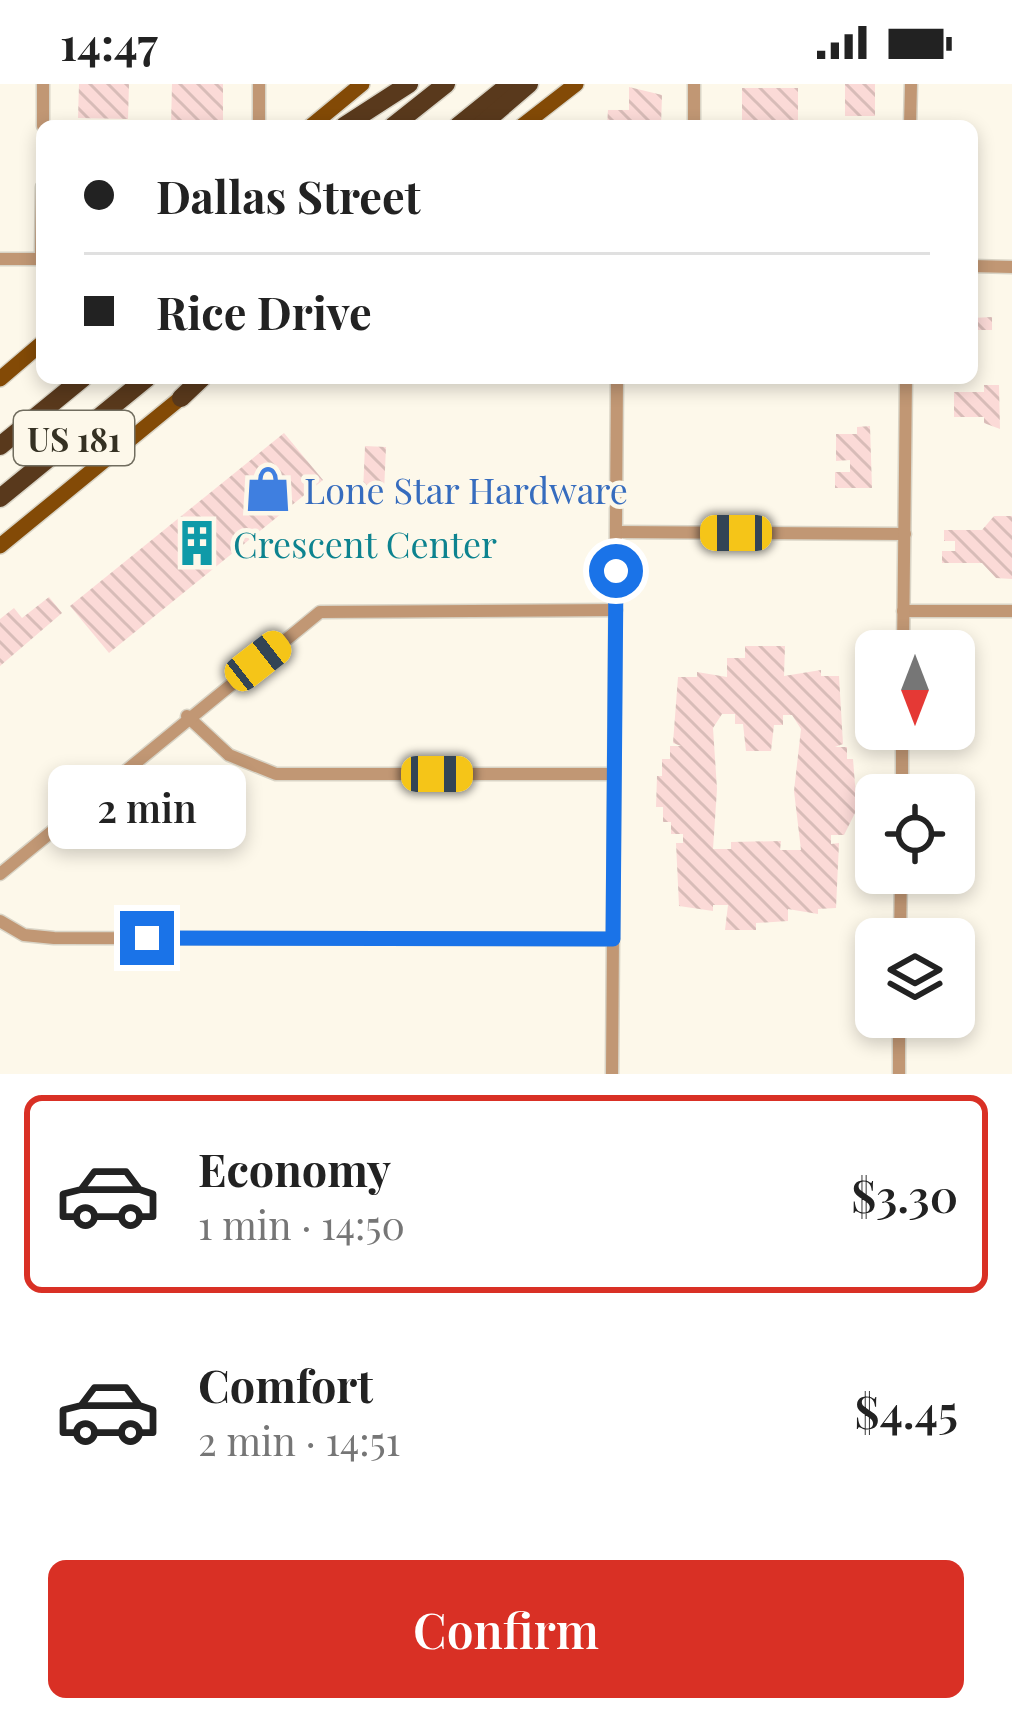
<!DOCTYPE html>
<meta charset="utf-8">
<style>
:root{--surface:#fff;--page:#f2f2f2;--text:#222;--muted:#767676;--line:#e0e0e0;--accent:#d93025}
body{margin:0;font-family:"Playfair Display",serif;background:var(--page);color:var(--text);height:100vh;display:flex;flex-direction:column;font-size:45px;white-space:nowrap}
*{box-sizing:border-box;margin:0}
p{font-size:39px;color:var(--muted)}
.icon{flex:none;width:66px;height:66px;fill:none;stroke:currentColor;stroke-width:2;stroke-linecap:round;stroke-linejoin:round}
.map{position:relative;height:990px;overflow:hidden}
.sheet{display:flex;flex-direction:column;background:var(--surface);flex:1}
.sheet>*{flex:none}
.banner{position:absolute;left:36px;top:36px;width:942px;height:264px;border-radius:18px;box-shadow:0 6px 18px #0003;display:grid;align-content:center;height:264px;padding:0 48px;background:var(--surface)}
.needle{width:78px;rotate:180deg}
.tools{position:absolute;left:855px;top:546px;display:grid;gap:24px}
.tools a{display:grid;place-items:center;width:120px;height:120px;border-radius:18px;background:var(--surface);box-shadow:0 6px 18px #0003;font-size:60px}
.end{position:absolute;width:54px;height:54px;margin:-27px;border:15px solid #1a73e8;background:#fff;box-shadow:0 0 0 6px #fff}
.from{border-radius:50%}
.bubble{position:absolute;height:84px;border-radius:18px;background:var(--surface);box-shadow:0 6px 18px #0003;font-size:39px;font-weight:600;line-height:84px;text-align:center}
.car{position:absolute;width:36px;height:72px;margin:-36px -18px;border-radius:15px;box-shadow:0 0 9px 3px #0007;background:linear-gradient(#f5c518 24%,#345 0 40%,#f5c518 0 76%,#345 0 86%,#f5c518 0)}
.banner b{display:flex;align-items:center;gap:42px;height:114px;font-size:45px}
.banner b+b{border-top:3px solid var(--line)}
.banner i{width:30px;height:30px;background:var(--text)}
ul{padding:21px 0 0;list-style:none}
li{display:flex;align-items:center;gap:36px;height:198px;margin:0 24px 18px;padding:0 24px;border:6px solid transparent;border-radius:18px}
li div{flex:1}
li b{display:block;font-size:45px}
li em{font-style:normal;font-weight:600}
li.on{border-color:var(--accent)}
li>.icon{width:108px;height:108px;stroke-width:1.5}
.action{display:flex;gap:24px;margin-top:auto;padding:24px 48px}
.action a{flex:1;height:138px;border-radius:18px;background:var(--accent);color:#fff;font-size:48px;font-weight:600;line-height:138px;text-align:center}
.status{display:flex;justify-content:space-between;align-items:center;height:84px;padding:0 60px;background:var(--surface);direction:ltr}
.status svg{height:33px;fill:currentColor}
.map>svg:first-child{display:block}
.building{fill:url(#building-back-hatch);fill-rule:evenodd}
.lines{fill:none;stroke-linecap:round;stroke-linejoin:round}
.minor-casing{stroke:#d9d4c6;stroke-width:15}
.major-casing{stroke:#d9d4c6;stroke-width:18}
.highway-casing{stroke:#d9d4c6;stroke-width:21}
.minor{stroke:#c19774;stroke-width:12}
.major{stroke:#834a06;stroke-width:15}
.highway{stroke:#59391c;stroke-width:18}
.route{stroke:#1a73e8;stroke-width:15}
.labels{text-anchor:middle;dominant-baseline:central;stroke-width:9;stroke-linejoin:round;paint-order:stroke}
.shield{fill:#fdf8ea;stroke:#716d5f;stroke-width:3}
.shield-label{font-size:33px;font-weight:bold;fill:#353123}
.shop-label{font-size:36px;fill:#366cbe;stroke:#fdf8ea;text-anchor:start}
.culture-label{font-size:36px;fill:#0d838f;stroke:#fdf8ea;text-anchor:start}
</style>
<div class="status"><b>14:47</b><svg viewBox="0 0 49 12"><path d="M0 12V9h3v3zM5 12V6h3v6zM10 12V3h3v9zM15 12V0h3v12zM26 1h20v11H26zM47 4h2v5h-2z"/></svg></div>
<div class="map">
<svg width="1012" height="990" viewBox="0 0 1012 990">
<defs>
<pattern id="building-back-hatch" width="6" height="6" patternUnits="userSpaceOnUse" patternTransform="scale(3)"><rect width="6" height="6" fill="#fbdad7"/><path d="M-1 5l2 2M0 0l6 6M5-1l2 2" fill="none" stroke="#d8bcb8"/></pattern>
</defs>
<rect width="100%" height="100%" fill="#fdf8ea"/>
<!-- building -->
<g class="building">
<path d="M79,0H129L128,35L78,34Z"/>
<path d="M172,0H223V42H171Z"/>
<rect x="845" y="0" width="30" height="32"/>
<path d="M629,3L662,11L661,42H607L608,26H629Z"/>
<rect x="742" y="4" width="56" height="38"/>
<rect x="79" y="37" width="28" height="5"/>
<path d="M992,233V246H972V234Z"/>
<path d="M984,301H999L1000,345L984,339V333H954V308H984Z"/>
<path d="M870,342L872,404H835V388H850V376L836,377V350H857V343Z"/>
<path d="M284,349L323,396L109,569L70,522Z"/>
<path d="M365,362L386,363L384,408H363Z"/>
<path d="M994,432H1012V495L996,494L982,479H942V467H955V457H944V446H982Z"/>
<path d="M49,513L62,529L0,582V535L14,524L22,534Z"/>
<path d="M745,562H785L784,592L821,586V592H839L843,660L835,663H847V675H853L857,725L844,751H831V760L839,759L836,824L818,825V830L788,825V837L756,839V846H725L728,821H713V827L679,822L676,759H683V750H671V738H663V723H656L657,692H662V675H670V662H681L673,659L678,593H697V588L727,593V574H745ZM722,630H735V640H743L746,667H771L774,641H783V631H792L801,645L794,707L801,766H780L781,757L731,758V765H713L717,705L713,644Z"/>
</g>
<g class="lines">
<defs>
<g id="minor">
<path d="M259,0V42"/>
<path d="M694,0V42"/>
<path d="M43,42V0"/>
<path d="M910,42L911,0"/>
<path d="M0,175H42"/>
<path d="M41,175L42,103"/>
<path d="M972,182L1012,183"/>
<path d="M617,448L905,450"/>
<path d="M903,527H1012"/>
<path d="M903,567L906,294"/>
<path d="M187,632L229,671L276,690H614"/>
<path d="M902,711V645"/>
<path d="M0,790L320,528L616,526"/>
<path d="M0,837L24,851L54,854L613,855"/>
<path d="M900,855L901,789"/>
<path d="M612,990L617,294"/>
<path d="M899,990V933"/>
</g>
<g id="major">
<path d="M311,42L362,0"/>
<path d="M522,42L576,0"/>
<path d="M0,295L42,259"/>
<path d="M0,462L188,308"/>
</g>
<g id="highway">
<path d="M344,42L409,0"/>
<path d="M393,42L446,0"/>
<path d="M458,42L510,0"/>
<path d="M480,42L529,0"/>
<path d="M181,314L202,294"/>
<path d="M0,362L83,294"/>
<path d="M0,414L147,294"/>
</g>
</defs>
<!-- minor casing -->
<use href="#minor" class="minor-casing"/>
<!-- major casing -->
<use href="#major" class="major-casing"/>
<!-- highway casing -->
<use href="#highway" class="highway-casing"/>
<!-- minor -->
<use href="#minor" class="minor"/>
<!-- major -->
<use href="#major" class="major"/>
<!-- highway -->
<use href="#highway" class="highway"/>
</g>
<g class="lines">
<!-- route -->
<path class="route" d="M147,854L613,855L616,487"/>
</g>
<!-- icons -->
<defs>
<symbol id="shop-bare" viewBox="-9 -9 18 18"><path d="M-5-2.5h2.3a2.7 3.5 0 0 1 5.4 0H5L5.5 6h-11ZM-1.5-2.5h3a1.5 2.3 0 0 0-3 0Z" fill="#3f7fe0" stroke="#fdf8ea" stroke-width="2.5" paint-order="stroke"/></symbol>
<symbol id="building-bare" viewBox="-9 -9 18 18"><path d="M-4-6H4V6H1V3H-1V6H-4ZM-2.5-4.3h1.7v1.8h-1.7ZM.8-4.3h1.7v1.8H.8ZM-2.5-1h1.7V.8h-1.7ZM.8-1h1.7V.8H.8Z" fill="#0f9aa8" stroke="#fdf8ea" stroke-width="2.5" paint-order="stroke"/></symbol>
</defs>
<g fill-rule="evenodd">
<use href="#shop-bare" x="235" y="372" width="66" height="66"/>
<use href="#building-bare" x="164" y="426" width="66" height="66"/>
</g>
<g class="labels">
<!-- shield labels -->
<rect class="shield" x="14" y="327" width="120" height="54" rx="9"/>
<g class="shield-label">
<text x="74" y="354">US 181</text>
</g>
<!-- shop labels -->
<g class="shop-label">
<text x="304" y="405">Lone Star Hardware</text>
</g>
<!-- culture labels -->
<g class="culture-label">
<text x="233" y="459">Crescent Center</text>
</g>
</g>
</svg>
<div class="tools">
<a><svg class="needle" viewBox="-14 -14 28 28"><path d="M0-13l5 13h-10z" fill="#e53935"/><path d="M0 13l5-13h-10z" fill="#767676"/></svg></a>
<a><svg class="icon" aria-label="locate" viewBox="0 0 24 24"><circle cx="12" cy="12" r="6"/><path d="M12 2v4M12 18v4M2 12h4M18 12h4"/></svg></a>
<a><svg class="icon" aria-label="layers" viewBox="0 0 24 24"><path d="M12 4l9 5-9 5-9-5zM3 14l9 5 9-5"/></svg></a>
</div>
<i class="end from" style="left:616px;top:487px"></i>
<i class="end" style="left:147px;top:854px"></i>
<div class="bubble" style="left:48px;top:681px;width:198px">2 min</div>
<i class="car" style="left:736px;top:449px;rotate:270deg"></i>
<i class="car" style="left:258px;top:577px;rotate:52deg"></i>
<i class="car" style="left:437px;top:690px;rotate:90deg"></i>
<div class="banner">
<b><i class="from"></i>Dallas Street</b>
<b><i></i>Rice Drive</b>
</div>
</div>
<section class="sheet">
<ul>
<li class="on"><svg class="icon" aria-label="car" viewBox="0 0 24 24"><path d="M5 17H2v-5l4-1 3-4h7l3 4 3 1v5h-3M9 17h6M6 11h13"/><circle cx="7" cy="17" r="2"/><circle cx="17" cy="17" r="2"/></svg><div><b>Economy</b><p>1 min · 14:50</p></div><em>$3.30</em></li>
<li><svg class="icon" aria-label="car" viewBox="0 0 24 24"><path d="M5 17H2v-5l4-1 3-4h7l3 4 3 1v5h-3M9 17h6M6 11h13"/><circle cx="7" cy="17" r="2"/><circle cx="17" cy="17" r="2"/></svg><div><b>Comfort</b><p>2 min · 14:51</p></div><em>$4.45</em></li>
</ul>
<div class="action"><a>Confirm</a></div>
</section>
